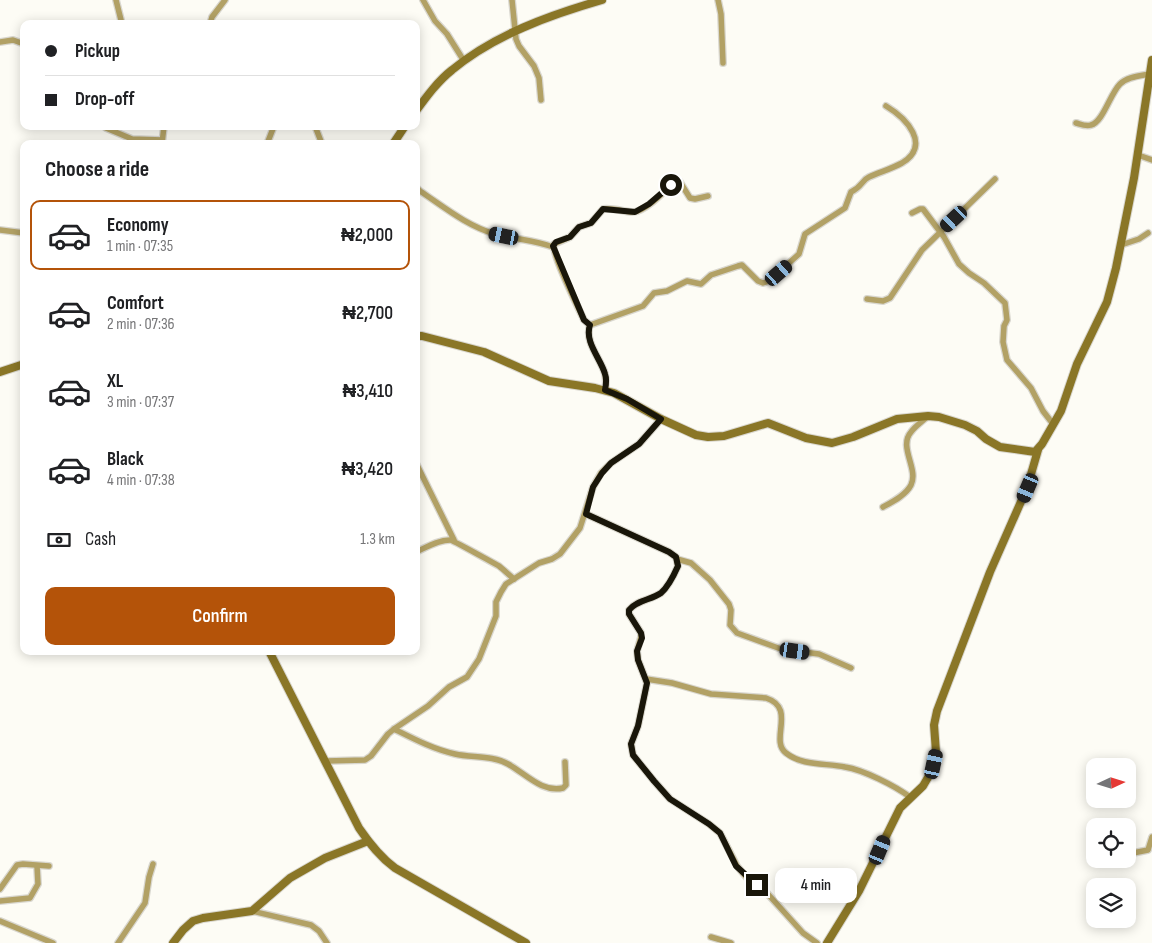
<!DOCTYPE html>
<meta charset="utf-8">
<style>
:root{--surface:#fff;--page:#f2f2f2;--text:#202124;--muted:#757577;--line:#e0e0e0;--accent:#b45309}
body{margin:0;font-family:"Sofia Sans Condensed",sans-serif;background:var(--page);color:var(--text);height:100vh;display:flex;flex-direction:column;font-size:19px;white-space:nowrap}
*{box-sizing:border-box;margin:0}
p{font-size:16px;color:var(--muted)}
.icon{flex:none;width:28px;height:28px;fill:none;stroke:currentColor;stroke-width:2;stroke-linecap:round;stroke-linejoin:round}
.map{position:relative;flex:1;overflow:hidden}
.panel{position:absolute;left:20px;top:140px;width:400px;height:515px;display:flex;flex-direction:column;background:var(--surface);border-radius:10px;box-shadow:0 2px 12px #0003}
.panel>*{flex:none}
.hud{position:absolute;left:20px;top:20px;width:400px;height:110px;border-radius:10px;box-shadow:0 2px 12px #0003;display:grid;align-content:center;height:110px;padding:0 25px;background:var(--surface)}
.needle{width:32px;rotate:86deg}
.fabs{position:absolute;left:1086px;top:758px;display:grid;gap:10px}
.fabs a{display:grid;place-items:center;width:50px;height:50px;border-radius:10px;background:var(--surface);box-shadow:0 2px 12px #0003;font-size:25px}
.end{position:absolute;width:22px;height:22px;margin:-11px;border:6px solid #19160a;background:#fff;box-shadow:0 0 0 2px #fff}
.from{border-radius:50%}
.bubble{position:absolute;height:35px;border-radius:10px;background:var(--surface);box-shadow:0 2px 12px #0003;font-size:16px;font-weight:600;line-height:35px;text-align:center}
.car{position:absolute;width:15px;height:30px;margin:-15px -8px;border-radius:6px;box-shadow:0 0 4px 1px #0007;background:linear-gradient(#222 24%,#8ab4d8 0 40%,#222 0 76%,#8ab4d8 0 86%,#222 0)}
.hud b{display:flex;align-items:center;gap:18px;height:48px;font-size:19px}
.hud b+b{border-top:1px solid var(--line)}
.hud i{width:12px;height:12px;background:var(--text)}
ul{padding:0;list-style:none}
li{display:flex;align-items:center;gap:15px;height:70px;margin:0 10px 8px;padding:0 15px;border:2px solid transparent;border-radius:10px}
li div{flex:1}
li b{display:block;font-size:19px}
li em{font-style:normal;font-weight:600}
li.selected{border-color:var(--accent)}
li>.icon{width:45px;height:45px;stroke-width:1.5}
h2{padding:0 25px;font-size:22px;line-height:60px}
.pay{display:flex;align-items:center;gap:12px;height:55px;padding:0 25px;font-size:19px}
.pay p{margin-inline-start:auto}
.primary-button{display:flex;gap:10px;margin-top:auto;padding:10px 25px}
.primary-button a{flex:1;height:58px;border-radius:10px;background:var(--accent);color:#fff;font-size:20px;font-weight:600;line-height:58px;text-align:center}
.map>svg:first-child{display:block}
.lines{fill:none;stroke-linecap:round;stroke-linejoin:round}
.street-casing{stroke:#d9d7cf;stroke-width:8}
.secondary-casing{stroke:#d9d7cf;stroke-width:10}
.street{stroke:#b2a165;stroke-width:5.5}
.secondary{stroke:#8a7627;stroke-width:8}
.route{stroke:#19160a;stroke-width:6}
</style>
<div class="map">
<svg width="1152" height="943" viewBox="0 0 1152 943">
<rect width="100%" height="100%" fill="#fdfcf5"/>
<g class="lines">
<defs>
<g id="street">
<path d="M116,0L122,24"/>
<path d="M423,0L435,21L447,34L464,61"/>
<path d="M512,0L516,39L519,46L534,66L539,78L541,100"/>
<path d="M718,0L721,14L723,63"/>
<path d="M210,24L212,17L225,0"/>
<path d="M0,42L13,40L24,44"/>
<path d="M1076,123C1080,124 1086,127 1091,125C1103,122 1110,94 1120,84C1127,77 1139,76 1149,74"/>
<path d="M315,126L322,144"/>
<path d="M106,128L132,139L162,140"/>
<path d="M162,144L164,126"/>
<path d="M267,144L274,126"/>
<path d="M1138,155L1152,160"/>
<path d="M416,187L420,191C444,207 467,226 495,234C514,239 534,240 553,247"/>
<path d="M912,213L920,209H923L944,237L959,264L969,273L984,283L1005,303L1007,320L1004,326L1003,342L1007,360L1031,388L1043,411L1053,424"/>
<path d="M0,230L24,233"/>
<path d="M1121,245L1139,239L1148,233"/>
<path d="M867,299L883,301L890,298L922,250L995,179"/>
<path d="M590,325L584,320C578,307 551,253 554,244L570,237L579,227L591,223L603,209C613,208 622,211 631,212C643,214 666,190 675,181L680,182L690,198L695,199L708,196"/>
<path d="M605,390C606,385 606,379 605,374C601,359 584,342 590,325L643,306L654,293L667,291L687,281L701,284L711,275L738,266L742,265L758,281L763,283L769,281L799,254L805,234L845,208L851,192C862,187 862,180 869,177C880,172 891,169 902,163C932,145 906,118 886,106"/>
<path d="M416,463L454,540"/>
<path d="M883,507C892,502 906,495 911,485C919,469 898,447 911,432C915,426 923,421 928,416"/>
<path d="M586,514L669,552L676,557L678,566C674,575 669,586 661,593C651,600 637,600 629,610V614L641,633V637L637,651L638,660L647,683L638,726L631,744L633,755L654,781L670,799L709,824L720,833L737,866L747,878L766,892L803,933L817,943"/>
<path d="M416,552C427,547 438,540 450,540C453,540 493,563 499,566C504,570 509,575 514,579"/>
<path d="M677,559L691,563L710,580L729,604L731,610L730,625L737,633L781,649L819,654L851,668"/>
<path d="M646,679L672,683L711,694L766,698C797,708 769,740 786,753C802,766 826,763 845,767C864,770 895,786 910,797"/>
<path d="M394,729C414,739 433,749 455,754C472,758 492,755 508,764C526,774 542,793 563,788L566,785L565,762"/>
<path d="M326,761L365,760L371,756L388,734L394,729L428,706L449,687L467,677L479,659L496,616V602L501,592L506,584L539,563L552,559L560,554L580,528L593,487L601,473L611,463L639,444L661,419"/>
<path d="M1128,854L1148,850L1152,837"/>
<path d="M0,889L17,865L23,864L49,866"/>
<path d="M0,901L30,898L38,884L37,866"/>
<path d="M252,911L311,925L319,931L327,943"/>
<path d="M0,921L53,943"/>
<path d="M711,937L731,943"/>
<path d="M118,943L145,903L149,877L153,864"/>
</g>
<g id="secondary">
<path d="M416,111C427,96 438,81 452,70C494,35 550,15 602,0"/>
<path d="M393,144L405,126"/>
<path d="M416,336H422L484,352L549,381L595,388L614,393L661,419L696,435L708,437L724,436L768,423L806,438L832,443L853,437L897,419L928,416L939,417L965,425L977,431L986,439L1000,447L1035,452L1042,444L1061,411L1077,364L1107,302L1116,268L1134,178L1152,60"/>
<path d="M0,372L24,364"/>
<path d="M269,651L359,828C370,844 380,857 395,868L526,943"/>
<path d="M173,943L183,930L193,921L203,918L252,911L290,878L325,858L368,841"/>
<path d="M827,943L859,891L900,808L923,786L930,774L936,752L934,725L937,711L990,572L1027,488L1038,450"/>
</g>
</defs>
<!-- street casing -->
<use href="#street" class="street-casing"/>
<!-- secondary casing -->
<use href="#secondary" class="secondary-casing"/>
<!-- street -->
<use href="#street" class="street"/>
<!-- secondary -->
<use href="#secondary" class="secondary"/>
</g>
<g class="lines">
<!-- route -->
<path class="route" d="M671,185L649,204L635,212L603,209L591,223L579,227L570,237L556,242L553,246L584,320L590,325C584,342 601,359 605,374C607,379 606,385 605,390L627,399L661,419L639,444L611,463L602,473L593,487L586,514L669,552L676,557L678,566C674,575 669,586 661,593C651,600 637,600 629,610V614L641,633L642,638L637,651L638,660L647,683L638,726L631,744L633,755L654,781L670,799L709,824L720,833L736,866L757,885"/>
</g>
</svg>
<div class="fabs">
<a><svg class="needle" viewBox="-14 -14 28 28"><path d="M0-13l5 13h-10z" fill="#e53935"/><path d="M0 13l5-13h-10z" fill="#757577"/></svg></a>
<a><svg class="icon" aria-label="locate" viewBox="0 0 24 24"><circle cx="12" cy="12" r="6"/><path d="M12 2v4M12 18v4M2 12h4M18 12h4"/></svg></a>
<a><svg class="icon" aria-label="layers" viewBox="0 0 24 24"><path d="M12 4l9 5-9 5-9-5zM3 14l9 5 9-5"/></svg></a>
</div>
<i class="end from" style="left:671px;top:185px"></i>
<i class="end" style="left:757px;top:885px"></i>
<div class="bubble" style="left:775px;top:868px;width:82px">4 min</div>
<i class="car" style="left:954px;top:219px;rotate:227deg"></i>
<i class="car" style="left:504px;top:236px;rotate:282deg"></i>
<i class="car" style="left:779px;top:273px;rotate:49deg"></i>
<i class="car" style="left:1028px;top:488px;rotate:203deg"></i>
<i class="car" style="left:795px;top:651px;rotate:98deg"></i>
<i class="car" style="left:934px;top:764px;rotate:12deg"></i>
<i class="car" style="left:880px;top:850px;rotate:23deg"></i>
<div class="hud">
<b><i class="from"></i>Pickup</b>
<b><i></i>Drop-off</b>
</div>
<section class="panel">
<h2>Choose a ride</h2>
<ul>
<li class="selected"><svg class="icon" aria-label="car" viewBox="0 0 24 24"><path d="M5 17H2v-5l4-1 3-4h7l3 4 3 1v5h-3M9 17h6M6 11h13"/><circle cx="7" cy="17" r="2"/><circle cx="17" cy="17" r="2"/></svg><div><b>Economy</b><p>1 min · 07:35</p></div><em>₦2,000</em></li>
<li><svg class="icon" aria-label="car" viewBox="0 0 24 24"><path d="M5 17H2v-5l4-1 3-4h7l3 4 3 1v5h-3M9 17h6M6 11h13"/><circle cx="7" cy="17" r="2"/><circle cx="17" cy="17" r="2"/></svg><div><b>Comfort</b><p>2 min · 07:36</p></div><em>₦2,700</em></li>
<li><svg class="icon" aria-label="car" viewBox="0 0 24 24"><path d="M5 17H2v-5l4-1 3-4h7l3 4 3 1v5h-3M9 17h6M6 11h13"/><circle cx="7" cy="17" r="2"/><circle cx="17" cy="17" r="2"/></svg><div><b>XL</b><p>3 min · 07:37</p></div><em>₦3,410</em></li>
<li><svg class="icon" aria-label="car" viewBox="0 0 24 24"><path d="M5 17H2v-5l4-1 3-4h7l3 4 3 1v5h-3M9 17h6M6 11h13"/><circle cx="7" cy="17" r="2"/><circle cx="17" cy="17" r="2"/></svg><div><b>Black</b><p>4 min · 07:38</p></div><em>₦3,420</em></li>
</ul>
<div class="pay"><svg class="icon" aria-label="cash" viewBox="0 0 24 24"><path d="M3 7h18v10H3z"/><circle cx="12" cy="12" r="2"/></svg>Cash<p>1.3 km</p></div>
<div class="primary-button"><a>Confirm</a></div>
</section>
</div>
